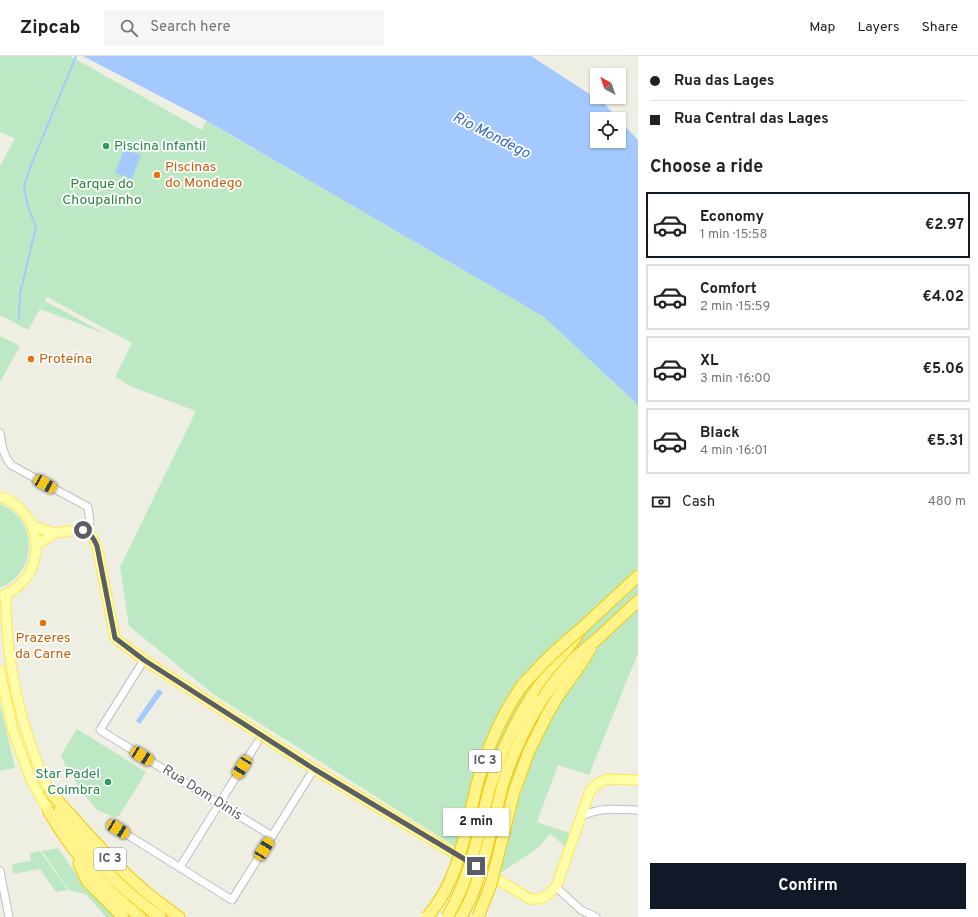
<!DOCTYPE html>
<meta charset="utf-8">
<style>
:root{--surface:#fff;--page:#f6f6f6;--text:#222;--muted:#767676;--line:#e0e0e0;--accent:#111827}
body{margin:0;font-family:Overpass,sans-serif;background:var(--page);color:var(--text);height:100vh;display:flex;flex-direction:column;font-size:15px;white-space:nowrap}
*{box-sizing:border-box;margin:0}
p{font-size:13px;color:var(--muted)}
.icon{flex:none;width:22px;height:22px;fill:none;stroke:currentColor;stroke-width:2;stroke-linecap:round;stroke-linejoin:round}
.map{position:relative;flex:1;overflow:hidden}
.drawer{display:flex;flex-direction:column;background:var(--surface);width:340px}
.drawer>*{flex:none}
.hud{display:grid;align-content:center;height:88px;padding:0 12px;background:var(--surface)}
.needle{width:26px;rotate:320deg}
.controls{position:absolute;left:590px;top:12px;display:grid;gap:8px}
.controls a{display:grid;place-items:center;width:36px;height:36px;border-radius:0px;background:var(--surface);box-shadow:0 1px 3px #0004;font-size:20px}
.end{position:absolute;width:18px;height:18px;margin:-9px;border:5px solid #5b5e65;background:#fff;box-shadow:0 0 0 2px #fff}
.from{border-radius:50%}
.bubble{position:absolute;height:28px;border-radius:0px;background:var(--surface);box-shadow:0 1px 3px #0004;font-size:13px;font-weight:700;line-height:28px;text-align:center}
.car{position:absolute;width:12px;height:24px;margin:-12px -6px;border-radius:5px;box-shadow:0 0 3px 1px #0007;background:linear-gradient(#f5c518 24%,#345 0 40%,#f5c518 0 76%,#345 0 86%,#f5c518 0)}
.hud b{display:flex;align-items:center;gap:14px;height:38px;font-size:15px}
.hud b+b{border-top:1px solid var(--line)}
.hud i{width:10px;height:10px;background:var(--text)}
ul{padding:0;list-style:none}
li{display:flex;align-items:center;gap:12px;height:66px;margin:0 8px 6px;padding:0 4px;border:2px solid var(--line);border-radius:0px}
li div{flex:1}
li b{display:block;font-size:15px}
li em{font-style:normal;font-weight:700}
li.active{border-color:var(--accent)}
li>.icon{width:36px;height:36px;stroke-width:1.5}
h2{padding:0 12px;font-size:18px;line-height:48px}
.pay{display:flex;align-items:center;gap:10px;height:44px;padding:0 12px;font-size:15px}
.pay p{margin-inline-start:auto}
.cta{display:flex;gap:8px;margin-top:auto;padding:8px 12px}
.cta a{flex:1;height:46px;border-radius:0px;background:var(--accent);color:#fff;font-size:16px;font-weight:700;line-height:46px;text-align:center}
header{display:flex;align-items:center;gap:24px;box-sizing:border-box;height:56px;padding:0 20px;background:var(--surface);border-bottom:1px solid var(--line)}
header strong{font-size:19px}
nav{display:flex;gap:22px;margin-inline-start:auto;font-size:14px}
.search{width:280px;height:36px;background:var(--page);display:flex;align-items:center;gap:10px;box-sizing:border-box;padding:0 14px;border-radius:0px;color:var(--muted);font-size:15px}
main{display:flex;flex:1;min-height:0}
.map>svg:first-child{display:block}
.green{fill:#bce9c3}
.water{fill:#a3c9ff}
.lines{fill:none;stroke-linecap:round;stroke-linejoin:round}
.stream{stroke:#a3c9ff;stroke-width:2}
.minor-casing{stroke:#bdbfc5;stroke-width:9}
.major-casing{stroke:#ffe84c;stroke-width:11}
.highway-casing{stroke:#f2ca00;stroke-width:13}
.minor{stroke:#fff;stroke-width:7}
.major{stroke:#fffea8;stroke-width:9}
.highway{stroke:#fff38a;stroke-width:11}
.highway-bridge-casing{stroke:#f2ca00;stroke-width:13;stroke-linecap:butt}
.highway-bridge{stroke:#fff38a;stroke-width:11}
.route{stroke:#5b5e65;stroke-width:5}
.leisure-dot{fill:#2e9e5b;stroke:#fff;stroke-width:1.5}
.food-dot{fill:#e8710a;stroke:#fff;stroke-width:1.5}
.labels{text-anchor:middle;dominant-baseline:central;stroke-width:3.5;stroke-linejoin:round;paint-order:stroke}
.shield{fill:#fff;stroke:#8c8e93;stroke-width:1}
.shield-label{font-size:13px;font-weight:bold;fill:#5b5e65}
.leisure-label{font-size:14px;fill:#27864d;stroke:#fff;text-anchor:start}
.food-label{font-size:14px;fill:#c56008;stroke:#fff;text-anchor:start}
.park-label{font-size:14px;fill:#2b833d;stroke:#fff}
.street-label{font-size:14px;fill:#5b5e65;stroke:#fff}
.water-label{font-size:15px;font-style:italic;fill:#396bcf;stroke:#fff}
</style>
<header>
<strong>Zipcab</strong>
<div class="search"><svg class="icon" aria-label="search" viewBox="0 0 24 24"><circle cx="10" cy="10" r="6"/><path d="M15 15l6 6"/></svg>Search here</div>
<nav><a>Map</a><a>Layers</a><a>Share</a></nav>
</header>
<main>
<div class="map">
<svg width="638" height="861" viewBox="0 0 638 861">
<rect width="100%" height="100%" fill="#efeee2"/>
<!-- green -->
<g class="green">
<path d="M0,0H70L202,74L206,65L544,261L638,349V597L589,719L558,709L537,766L569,777L565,790L550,778L539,791L499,818L213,638L129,570L120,511L196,355L130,330L115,321L132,287L47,241L28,274L0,259V110L15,82L0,76Z"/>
<path d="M45,245L106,278L40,253Z"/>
<path d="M0,280L20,290L0,326Z"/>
<path d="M0,448C39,464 38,516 0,532Z"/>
<path d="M0,648L15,712L0,715Z"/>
<path d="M77,673L146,716L119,760L114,761L97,754L82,736L66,711L61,699Z"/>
<path d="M58,792L83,828L115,861H106L86,838L69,834L42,795Z"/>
<path d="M40,795L68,834L56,836L40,813L13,818L12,808L31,805L30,797Z"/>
</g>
<!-- water -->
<g class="water">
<path d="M83,0H531L605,48L618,63H597V85H619V64L638,84V349L544,261L200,61Z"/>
<path d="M124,93L141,99L132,123L115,117Z"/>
<path d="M158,633L163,636L140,668L136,665Z"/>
</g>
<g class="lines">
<!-- stream -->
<path class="stream" d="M19,263L20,238L36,171L28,151L24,131L30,112L76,0"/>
<defs>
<g id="minor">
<path d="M0,377C2,389 3,399 11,409L88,451L90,466L86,475"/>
<path d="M144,604L100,674L272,780"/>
<path d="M581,760C602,751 616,753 638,754"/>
<path d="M118,773L232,844L314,713"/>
<path d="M180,811L257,687"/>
<path d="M0,815L9,861"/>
<path d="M556,831L581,854L596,861"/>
</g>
<g id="major">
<path d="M0,441C9,443 17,449 23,456C47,484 37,526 2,540"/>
<path d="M33,470L54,477"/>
<path d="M37,489L54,477L78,474L86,475L90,478L93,482L97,491L115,582L144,604L314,713L530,843C543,845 547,839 556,831L590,735L597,728L607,723L638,724"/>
<path d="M6,538C5,605 21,675 50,736"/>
<path d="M0,615L13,675L31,724L49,756"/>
</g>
<g id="highway">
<path d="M596,584L638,545"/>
<path d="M532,640L549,615L565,596L582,572L638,520"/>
<path d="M50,736C79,768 106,801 138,829C151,841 165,851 179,861"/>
<path d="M60,754C85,796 120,833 160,861"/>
<path d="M49,756C73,797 103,832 140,861"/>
<path d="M79,808L87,825L123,861"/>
</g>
</defs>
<!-- minor casing -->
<use href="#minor" class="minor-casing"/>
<!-- major casing -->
<use href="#major" class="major-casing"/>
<!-- highway casing -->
<use href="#highway" class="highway-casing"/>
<!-- minor -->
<use href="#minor" class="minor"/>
<!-- major -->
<use href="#major" class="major"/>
<!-- highway -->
<use href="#highway" class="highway"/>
<defs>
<g id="highway-bridge">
<path d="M427,861C460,824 466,771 478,725C487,693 502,659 521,631C525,626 529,622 533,618C549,600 564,587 582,572"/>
<path d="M447,861C471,822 478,777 489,734C499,701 513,669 532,640"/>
<path d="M461,861C479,831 486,794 495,760C499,745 502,728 508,713C523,673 544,633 575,602C582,595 589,590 596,584"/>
<path d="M478,861L491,828L514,736L529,695L548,657L560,637L581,608L590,593"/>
</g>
</defs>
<!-- highway-bridge casing -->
<use href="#highway-bridge" class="highway-bridge-casing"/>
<!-- highway-bridge -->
<use href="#highway-bridge" class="highway-bridge"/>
</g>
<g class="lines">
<!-- route -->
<path class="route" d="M83,474C91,477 94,483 97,490L115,582L144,604L314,713L476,810"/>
</g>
<!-- markers -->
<g class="leisure-dot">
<circle cx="106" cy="90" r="4"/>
<circle cx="108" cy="726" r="4"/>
</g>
<g class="food-dot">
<circle cx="157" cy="119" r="4"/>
<circle cx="31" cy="303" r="4"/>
<circle cx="43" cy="567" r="4"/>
</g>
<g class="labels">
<!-- shield labels -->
<g class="shield">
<rect x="469" y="694" width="32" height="22" rx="3"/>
<rect x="94" y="792" width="32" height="22" rx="3"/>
</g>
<g class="shield-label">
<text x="485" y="705">IC 3</text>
<text x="110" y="803">IC 3</text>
</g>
<!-- leisure labels -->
<g class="leisure-label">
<text x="114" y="90">Piscina Infantil</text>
<text x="100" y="718" text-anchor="end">Star Padel<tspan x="100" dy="16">Coimbra</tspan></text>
</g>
<!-- food labels -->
<g class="food-label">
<text x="165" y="111">Piscinas<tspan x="165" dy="16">do Mondego</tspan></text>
<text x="39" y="303">Proteína</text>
<text x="43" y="582" text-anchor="middle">Prazeres<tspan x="43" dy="16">da Carne</tspan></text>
</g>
<!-- park labels -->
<g class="park-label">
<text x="102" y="128">Parque do<tspan x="102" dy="16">Choupalinho</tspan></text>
</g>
<!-- street labels -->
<g class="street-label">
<text transform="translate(202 737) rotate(32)">Rua Dom Dinis</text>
</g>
<!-- water labels -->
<g class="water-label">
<text transform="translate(491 80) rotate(27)">Rio Mondego</text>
</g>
</g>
</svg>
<div class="controls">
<a><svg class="needle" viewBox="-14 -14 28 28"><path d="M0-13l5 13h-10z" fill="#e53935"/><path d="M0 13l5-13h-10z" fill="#767676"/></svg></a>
<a><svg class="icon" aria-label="locate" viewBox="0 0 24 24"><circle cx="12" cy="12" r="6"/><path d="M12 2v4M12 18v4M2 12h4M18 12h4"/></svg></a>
</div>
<i class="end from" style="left:83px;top:474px"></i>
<i class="end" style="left:476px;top:810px"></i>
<div class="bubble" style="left:443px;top:752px;width:66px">2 min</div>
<i class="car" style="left:45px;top:428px;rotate:119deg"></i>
<i class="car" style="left:142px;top:700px;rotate:122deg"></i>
<i class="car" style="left:242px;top:711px;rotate:212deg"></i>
<i class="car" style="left:118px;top:773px;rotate:122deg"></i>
<i class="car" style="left:264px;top:793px;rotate:32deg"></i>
</div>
<section class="drawer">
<div class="hud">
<b><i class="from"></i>Rua das Lages</b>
<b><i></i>Rua Central das Lages</b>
</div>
<h2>Choose a ride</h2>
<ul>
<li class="active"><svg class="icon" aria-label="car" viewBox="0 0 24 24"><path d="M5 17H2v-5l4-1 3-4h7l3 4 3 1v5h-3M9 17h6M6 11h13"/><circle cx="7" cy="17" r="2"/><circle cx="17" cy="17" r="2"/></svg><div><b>Economy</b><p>1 min · 15:58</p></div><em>€2.97</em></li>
<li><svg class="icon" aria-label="car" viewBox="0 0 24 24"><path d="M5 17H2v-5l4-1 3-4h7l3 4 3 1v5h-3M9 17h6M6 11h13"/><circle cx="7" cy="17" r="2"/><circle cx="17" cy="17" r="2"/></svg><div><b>Comfort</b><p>2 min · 15:59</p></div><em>€4.02</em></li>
<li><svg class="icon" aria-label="car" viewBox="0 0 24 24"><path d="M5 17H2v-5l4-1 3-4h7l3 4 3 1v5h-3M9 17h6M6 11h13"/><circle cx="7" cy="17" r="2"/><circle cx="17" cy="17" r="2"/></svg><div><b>XL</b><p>3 min · 16:00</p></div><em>€5.06</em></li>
<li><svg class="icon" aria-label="car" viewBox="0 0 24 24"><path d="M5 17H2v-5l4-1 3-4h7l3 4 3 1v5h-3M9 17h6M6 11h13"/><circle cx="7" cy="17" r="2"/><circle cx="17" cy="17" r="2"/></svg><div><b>Black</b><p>4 min · 16:01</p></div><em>€5.31</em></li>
</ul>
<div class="pay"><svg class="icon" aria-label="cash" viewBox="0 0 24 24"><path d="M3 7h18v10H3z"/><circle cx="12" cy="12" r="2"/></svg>Cash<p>480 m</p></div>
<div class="cta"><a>Confirm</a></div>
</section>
</main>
